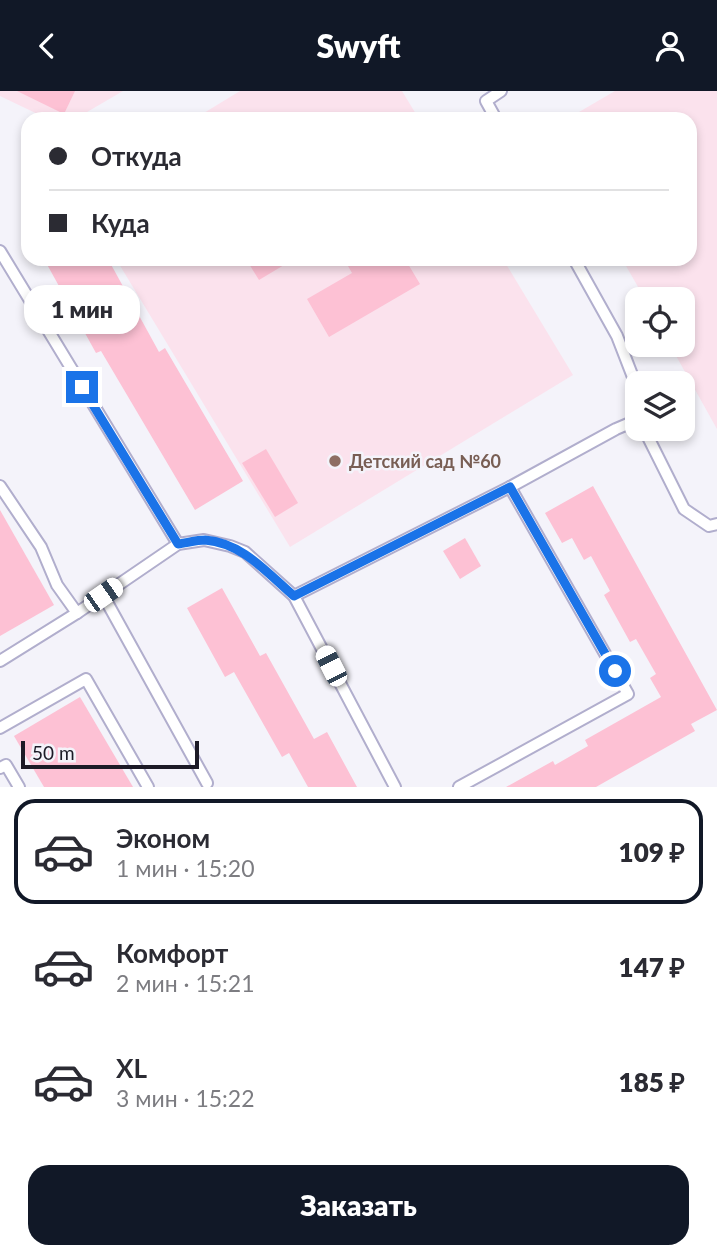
<!DOCTYPE html>
<html lang="ru">
<meta charset="utf-8">
<style>
:root{--surface:#fff;--page:#f7f7f7;--text:#2b2b33;--muted:#7c7c81;--line:#e1e1e2;--accent:#111827}
body{margin:0;font-family:Lato,sans-serif;background:var(--page);color:var(--text);height:100vh;display:flex;flex-direction:column;font-size:26px;white-space:nowrap}
*{box-sizing:border-box;margin:0}
p{font-size:23px;color:var(--muted)}
.icon{flex:none;width:38px;height:38px;fill:none;stroke:currentColor;stroke-width:2;stroke-linecap:round;stroke-linejoin:round}
.map{position:relative;height:696px;overflow:hidden}
.sheet{display:flex;flex-direction:column;background:var(--surface);flex:1}
.sheet>*{flex:none}
.banner{position:absolute;left:21px;top:21px;width:676px;height:154px;border-radius:21px;box-shadow:0 4px 10px #0003;display:grid;align-content:center;height:154px;padding:0 28px;background:var(--surface)}
.tools{position:absolute;left:625px;top:196px;display:grid;gap:14px}
.tools a{display:grid;place-items:center;width:70px;height:70px;border-radius:14px;background:var(--surface);box-shadow:0 4px 10px #0003;font-size:35px}
.scale{position:absolute;left:21px;bottom:18px;width:178px;box-sizing:border-box;padding-left:7px;border:4px solid #1c1a26;border-top:0;font-size:19px;line-height:24px;white-space:nowrap;color:#1c1a26;-webkit-text-stroke:5px #f4f3fa;paint-order:stroke}
.end{position:absolute;width:32px;height:32px;margin:-16px;border:9px solid #1a73e8;background:#fff;box-shadow:0 0 0 4px #fff}
.from{border-radius:50%}
.bubble{position:absolute;height:49px;border-radius:21px;background:var(--surface);box-shadow:0 4px 10px #0003;font-size:23px;font-weight:800;line-height:49px;text-align:center}
.car{position:absolute;width:21px;height:42px;margin:-21px -10px;border-radius:9px;box-shadow:0 0 5px 2px #0007;background:linear-gradient(#fff 24%,#345 0 40%,#fff 0 76%,#345 0 86%,#fff 0)}
.banner b{display:flex;align-items:center;gap:24px;height:66px;font-size:26px}
.banner b+b{border-top:2px solid var(--line)}
.banner i{width:18px;height:18px;background:var(--text)}
ul{padding:12px 0 0;list-style:none}
li{display:flex;align-items:center;gap:21px;height:105px;margin:0 14px 10px;padding:0 14px;border:4px solid transparent;border-radius:21px}
li div{flex:1}
li b{display:block;font-size:26px}
li em{font-style:normal;font-weight:800}
li.on{border-color:var(--accent)}
li>.icon{width:63px;height:63px;stroke-width:1.5}
.cta{display:flex;gap:14px;margin-top:auto;padding:14px 28px}
.cta a{flex:1;height:80px;border-radius:21px;background:var(--accent);color:#fff;font-size:28px;font-weight:800;line-height:80px;text-align:center}
header{display:flex;justify-content:space-between;align-items:center;height:91px;padding:0 28px;background:var(--accent);color:#fff;font-size:32px;font-weight:800}
.map>svg:first-child{display:block}
.education{fill:#fbe2ed}
.building{fill:#fdc1d4}
.lines{fill:none;stroke-linecap:round;stroke-linejoin:round}
.service-casing{stroke:#b1aecd;stroke-width:14}
.service{stroke:#fff;stroke-width:10}
.route{stroke:#1a73e8;stroke-width:9}
.education-dot{fill:#8d6e63;stroke:#f4f3fa;stroke-width:2.5}
.labels{text-anchor:middle;dominant-baseline:central;stroke-width:5;stroke-linejoin:round;paint-order:stroke}
.education-label{font-size:18px;font-weight:bold;fill:#785e54;stroke:#f4f3fa;text-anchor:start}
</style>
<header><svg class="icon" aria-label="back" viewBox="0 0 24 24"><path d="M15 5l-7 7 7 7"/></svg>Swyft<svg class="icon" aria-label="person" viewBox="0 0 24 24"><circle cx="12" cy="8" r="4"/><path d="M4 21q1-7 8-7t8 7"/></svg></header>
<div class="map">
<svg width="717" height="696" viewBox="0 0 717 696">
<rect width="100%" height="100%" fill="#f4f3fa"/>
<!-- education -->
<g class="education">
<path d="M0,0H123L75,28H48L0,5Z"/>
<path d="M240,0H402L419,28H194Z"/>
<path d="M615,0H717V338L670,254H682V208H645L622,168H690V28H567Z"/>
<path d="M116,168H503L573,284L290,456Z"/>
</g>
<!-- building -->
<g class="building">
<path d="M17,0H75L64,23Z"/>
<path d="M44,168H108L159,261L165,257L243,390L195,419L101,260L96,262Z"/>
<path d="M246,168H294L259,189Z"/>
<path d="M344,168H405L420,193L329,246L307,208L352,182Z"/>
<path d="M266,358L298,412L275,426L242,372Z"/>
<path d="M593,395L717,619L691,633L695,640L596,696H506L553,670L555,674L588,655L585,649L661,606L650,587L656,583L636,548L630,551L604,504L610,500L591,465L584,469L572,447L562,452L545,422Z"/>
<path d="M0,419L54,514L0,545Z"/>
<path d="M465,447L481,475L460,488L443,460Z"/>
<path d="M222,497L260,565L266,562L314,648L327,641L357,696H308L289,662L282,666L234,581L225,586L187,517Z"/>
<path d="M80,606L133,696H44L14,645Z"/>
</g>
<g class="lines">
<defs>
<g id="service">
<path d="M496,28L486,10L501,0"/>
<path d="M0,160L178,453"/>
<path d="M574,168L617,245L636,294L637,302"/>
<path d="M644,338L684,418L709,435L717,433"/>
<path d="M0,395L41,456L57,494L77,522L0,570"/>
<path d="M103,504L207,692"/>
<path d="M294,505L510,396"/>
<path d="M77,522L178,453L204,449L230,455L245,461L294,505L395,696"/>
<path d="M0,637L86,588L148,696"/>
<path d="M0,677L6,674L19,696"/>
<path d="M459,696L628,603L510,396L616,338L637,329"/>
</g>
</defs>
<!-- service casing -->
<use href="#service" class="service-casing"/>
<!-- service -->
<use href="#service" class="service"/>
</g>
<g class="lines">
<!-- route -->
<path class="route" d="M82,296L178,453C186,452 197,449 205,449C243,452 267,482 294,505L510,396L615,580"/>
</g>
<!-- markers -->
<circle class="education-dot" cx="335" cy="370" r="7"/>
<g class="labels">
<!-- education labels -->
<g class="education-label">
<text x="349" y="370">Детский сад №60</text>
</g>
</g>
</svg>
<div class="tools">
<a><svg class="icon" aria-label="locate" viewBox="0 0 24 24"><circle cx="12" cy="12" r="6"/><path d="M12 2v4M12 18v4M2 12h4M18 12h4"/></svg></a>
<a><svg class="icon" aria-label="layers" viewBox="0 0 24 24"><path d="M12 4l9 5-9 5-9-5zM3 14l9 5 9-5"/></svg></a>
</div>
<div class="scale">50 m</div>
<i class="end from" style="left:615px;top:580px"></i>
<i class="end" style="left:82px;top:296px"></i>
<div class="bubble" style="left:24px;top:194px;width:116px">1 мин</div>
<i class="car" style="left:103px;top:504px;rotate:55deg"></i>
<i class="car" style="left:331px;top:575px;rotate:333deg"></i>
<div class="banner">
<b><i class="from"></i>Откуда</b>
<b><i></i>Куда</b>
</div>
</div>
<section class="sheet">
<ul>
<li class="on"><svg class="icon" aria-label="car" viewBox="0 0 24 24"><path d="M5 17H2v-5l4-1 3-4h7l3 4 3 1v5h-3M9 17h6M6 11h13"/><circle cx="7" cy="17" r="2"/><circle cx="17" cy="17" r="2"/></svg><div><b>Эконом</b><p>1 мин · 15:20</p></div><em>109 ₽</em></li>
<li><svg class="icon" aria-label="car" viewBox="0 0 24 24"><path d="M5 17H2v-5l4-1 3-4h7l3 4 3 1v5h-3M9 17h6M6 11h13"/><circle cx="7" cy="17" r="2"/><circle cx="17" cy="17" r="2"/></svg><div><b>Комфорт</b><p>2 мин · 15:21</p></div><em>147 ₽</em></li>
<li><svg class="icon" aria-label="car" viewBox="0 0 24 24"><path d="M5 17H2v-5l4-1 3-4h7l3 4 3 1v5h-3M9 17h6M6 11h13"/><circle cx="7" cy="17" r="2"/><circle cx="17" cy="17" r="2"/></svg><div><b>XL</b><p>3 мин · 15:22</p></div><em>185 ₽</em></li>
</ul>
<div class="cta"><a>Заказать</a></div>
</section>
